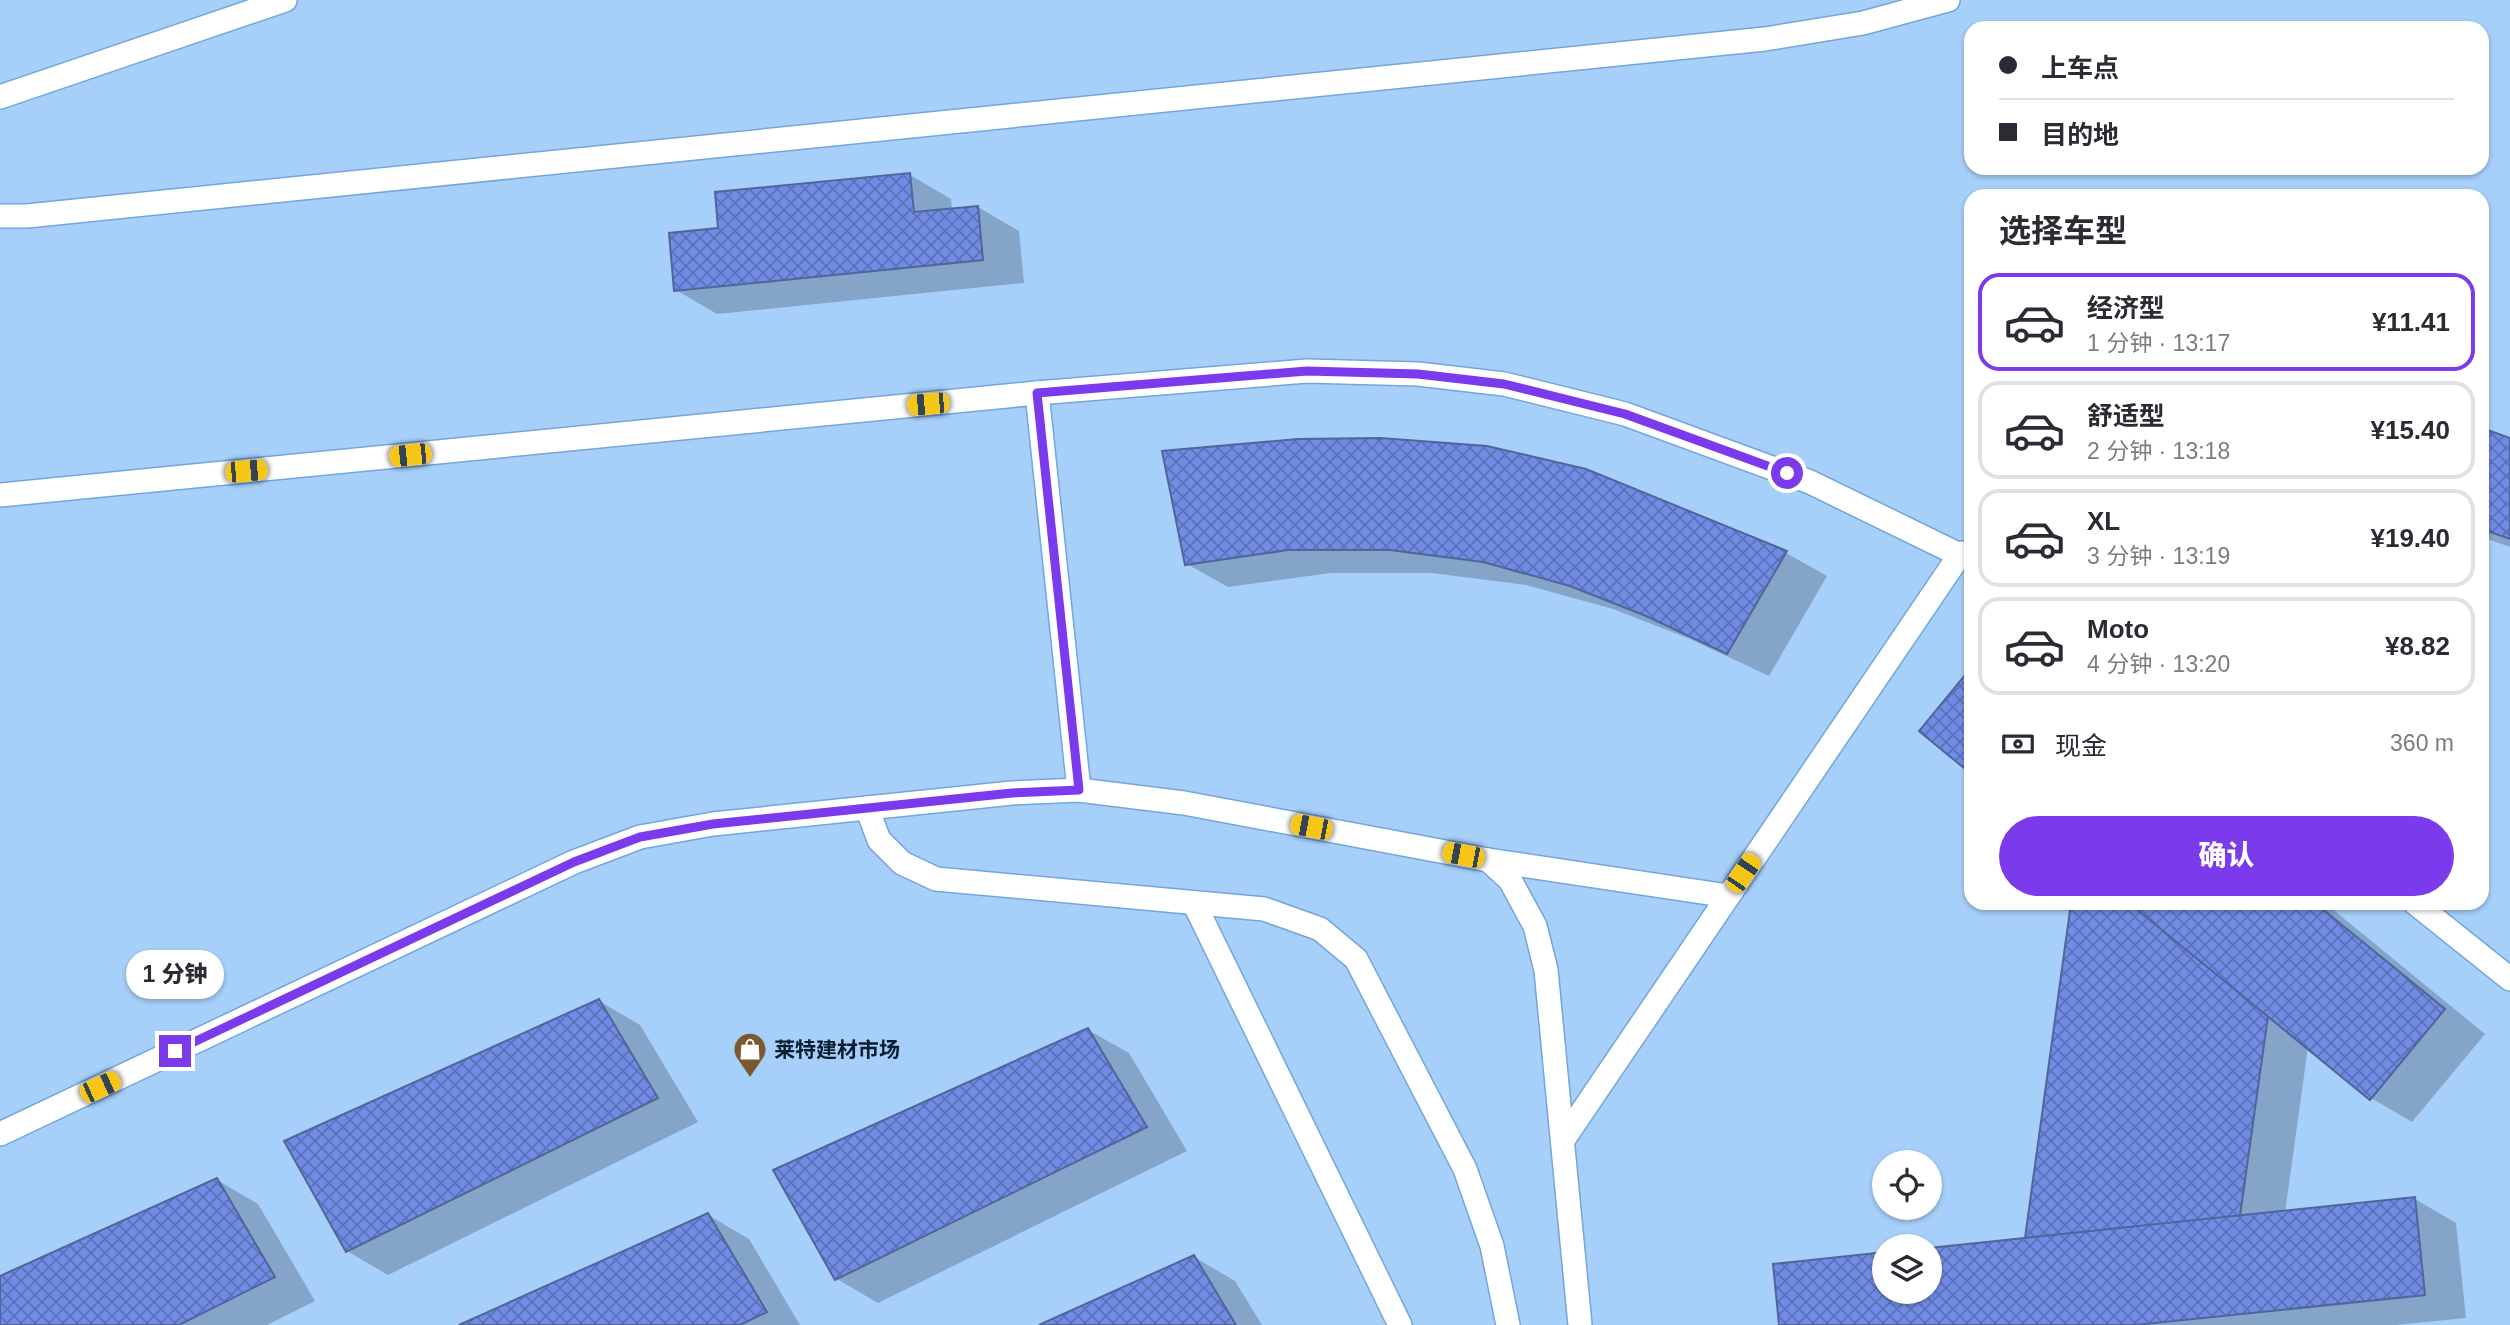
<!DOCTYPE html>
<html lang="zh">
<meta charset="utf-8">
<style>
:root{--surface:#fff;--page:#f7f7f7;--text:#2b2b33;--muted:#7c7c81;--line:#e1e1e2;--accent:#7c3aed}
body{margin:0;font-family:Arial,"Noto Sans SC",sans-serif;background:var(--page);color:var(--text);height:100vh;display:flex;flex-direction:column;font-size:26px;white-space:nowrap}
*{box-sizing:border-box;margin:0}
p{font-size:23px;color:var(--muted)}
.icon{flex:none;width:38px;height:38px;fill:none;stroke:currentColor;stroke-width:2;stroke-linecap:round;stroke-linejoin:round}
.map{position:relative;flex:1;overflow:hidden}
.sheet{position:absolute;left:1964px;top:189px;width:525px;height:721px;display:flex;flex-direction:column;background:var(--surface);border-radius:21px;box-shadow:0 2px 5px #0004}
.sheet>*{flex:none}
.top-card{position:absolute;left:1964px;top:21px;width:525px;height:154px;border-radius:21px;box-shadow:0 2px 5px #0004;display:grid;align-content:center;height:154px;padding:0 35px;background:var(--surface)}
.tools{position:absolute;left:1872px;top:1150px;display:grid;gap:14px}
.tools a{display:grid;place-items:center;width:70px;height:70px;border-radius:50%;background:var(--surface);box-shadow:0 2px 5px #0004;font-size:35px}
.end{position:absolute;width:32px;height:32px;margin:-16px;border:9px solid #7c3aed;background:#fff;box-shadow:0 0 0 4px #fff}
.from{border-radius:50%}
.bubble{position:absolute;height:49px;border-radius:24px;background:var(--surface);box-shadow:0 2px 5px #0004;font-size:23px;font-weight:800;line-height:49px;text-align:center}
.car{position:absolute;width:21px;height:42px;margin:-21px -10px;border-radius:9px;box-shadow:0 0 5px 2px #0007;background:linear-gradient(#f5c518 24%,#345 0 40%,#f5c518 0 76%,#345 0 86%,#f5c518 0)}
.top-card b{display:flex;align-items:center;gap:24px;height:66px;font-size:26px}
.top-card b+b{border-top:2px solid var(--line)}
.top-card i{width:18px;height:18px;background:var(--text)}
ul{padding:0;list-style:none}
li{display:flex;align-items:center;gap:21px;height:98px;margin:0 14px 10px;padding:0 21px;border:4px solid var(--line);border-radius:21px}
li div{flex:1}
li b{display:block;font-size:26px}
li em{font-style:normal;font-weight:800}
li.active{border-color:var(--accent)}
li>.icon{width:63px;height:63px;stroke-width:1.5}
h2{padding:0 35px;font-size:32px;line-height:84px}
.pay{display:flex;align-items:center;gap:18px;height:77px;padding:0 35px;font-size:26px}
.pay p{margin-inline-start:auto}
.action{display:flex;gap:14px;margin-top:auto;padding:14px 35px}
.action a{flex:1;height:80px;border-radius:42px;background:var(--accent);color:#fff;font-size:28px;font-weight:800;line-height:80px;text-align:center}
.map>svg:first-child{display:block}
.shadow{fill:#0003}
.building{fill:url(#building-cross-hatch);stroke:#52649c;stroke-width:2}
.lines{fill:none;stroke-linecap:round;stroke-linejoin:round}
.service-casing{stroke:#73a6d9;stroke-width:26}
.service{stroke:#fff;stroke-width:23}
.route{stroke:#7c3aed;stroke-width:9}
.labels{text-anchor:middle;dominant-baseline:central;stroke-width:5;stroke-linejoin:round;paint-order:stroke}
.poi-label{font-size:21px;font-weight:bold;fill:#091d30;stroke:#a6cff9;text-anchor:start}
</style>
<div class="map">
<svg width="2510" height="1325" viewBox="0 0 2510 1325">
<defs>
<pattern id="building-cross-hatch" width="8" height="8" patternUnits="userSpaceOnUse" patternTransform="scale(1.75)"><rect width="8" height="8" fill="#718ce4"/><path d="M0 0l8 8M0 8l8-8" fill="none" stroke="#5b72b9"/></pattern>
</defs>
<rect width="100%" height="100%" fill="#a6cff9"/>
<!-- shadow -->
<g class="shadow">
<path d="M910,175L951,199L952,210L978,207L1019,231L1024,283L717,314L676,290L720,230Z"/>
<path d="M2482,430L2510,440V547L2482,537Z"/>
<path d="M1165,453L1786,553L1827,576L1769,676L1690,639L1613,609L1526,585L1432,573H1331L1228,587L1187,564Z"/>
<path d="M1970,672V771L1922,731Z"/>
<path d="M2073,903H2325L2485,1034L2412,1122L2371,1098L2308,1047L2285,1213L2415,1199L2456,1223L2466,1318L2396,1325H1781L1885,1292H1930L2027,1240Z"/>
<path d="M599,1001L640,1025L698,1122L388,1275L347,1251Z"/>
<path d="M1088,1030L1129,1053L1187,1151L878,1303L837,1279Z"/>
<path d="M217,1180L258,1204L315,1301L267,1325H0V1278Z"/>
<path d="M708,1215L749,1239L800,1325H463Z"/>
<path d="M1194,1257L1235,1281L1262,1325H1043Z"/>
</g>
<!-- building -->
<g class="building">
<path d="M910,173L914,212L978,206L983,260L674,291L669,233L718,228L715,192Z"/>
<path d="M2482,428L2510,438V539L2482,529Z"/>
<path d="M1380,438L1487,446L1586,469L1787,551L1727,654L1646,616L1570,586L1483,562L1390,550H1288L1185,565L1162,451L1298,439Z"/>
<path d="M1970,669V773L1919,731Z"/>
<path d="M2071,903H2129L2268,1016L2240,1216L2025,1238Z"/>
<path d="M2129,903H2315L2445,1009L2370,1100Z"/>
<path d="M599,999L658,1098L346,1252L284,1141Z"/>
<path d="M1088,1028L1147,1127L835,1280L773,1170Z"/>
<path d="M217,1178L275,1277L179,1325H0V1276Z"/>
<path d="M2415,1197L2425,1295L2135,1325H1779L1773,1264L1885,1252V1292H1930V1248Z"/>
<path d="M708,1213L767,1312L740,1325H459Z"/>
<path d="M1194,1255L1236,1325H1039Z"/>
</g>
<g class="lines">
<defs>
<g id="service">
<path d="M0,97L285,0"/>
<path d="M0,216H27L1765,39L1863,23L1948,0"/>
<path d="M1037,393L1079,790"/>
<path d="M0,495L1037,393L1307,371L1418,374L1504,384L1625,414L1810,482L1970,560"/>
<path d="M867,808L879,840L902,863L936,879L1264,909L1320,929L1356,959L1465,1169L1492,1246L1508,1325"/>
<path d="M1194,903L1400,1325"/>
<path d="M2415,903L2510,979"/>
<path d="M0,1134L574,862L640,837L713,824L1012,793L1079,790L1184,803L1488,860"/>
<path d="M1563,1140L1961,553"/>
<path d="M1580,1325L1546,970L1535,926L1510,880L1488,860L1728,896"/>
</g>
</defs>
<!-- service casing -->
<use href="#service" class="service-casing"/>
<!-- service -->
<use href="#service" class="service"/>
</g>
<g class="lines">
<!-- route -->
<path class="route" d="M175,1051L574,862L640,837L713,824L1012,793L1079,790L1037,393L1307,371L1418,374L1504,384L1625,414L1787,473"/>
</g>
<!-- icons -->
<defs>
<symbol id="shop-pin" viewBox="-11 -11 22 30"><path d="M0 17L-7.5 6A9.5 9.5 0 1 1 7.5 6Z" fill="#7b5830" stroke="#a6cff9"/><path d="M-5-2.5h2.3a2.7 3.5 0 0 1 5.4 0H5L5.5 6h-11ZM-1.5-2.5h3a1.5 2.3 0 0 0-3 0Z" fill="#fff"/></symbol>
</defs>
<g fill-rule="evenodd">
<use href="#shop-pin" x="731" y="1030" width="38" height="52"/>
</g>
<g class="labels">
<!-- poi labels -->
<g class="poi-label">
<text x="774" y="1049">莱特建材市场</text>
</g>
</g>
</svg>
<div class="tools">
<a><svg class="icon" aria-label="locate" viewBox="0 0 24 24"><circle cx="12" cy="12" r="6"/><path d="M12 2v4M12 18v4M2 12h4M18 12h4"/></svg></a>
<a><svg class="icon" aria-label="layers" viewBox="0 0 24 24"><path d="M12 4l9 5-9 5-9-5zM3 14l9 5 9-5"/></svg></a>
</div>
<i class="end from" style="left:1787px;top:473px"></i>
<i class="end" style="left:175px;top:1051px"></i>
<div class="bubble" style="left:126px;top:950px;width:98px">1 分钟</div>
<i class="car" style="left:928px;top:404px;rotate:265deg"></i>
<i class="car" style="left:410px;top:455px;rotate:264deg"></i>
<i class="car" style="left:246px;top:471px;rotate:85deg"></i>
<i class="car" style="left:1311px;top:827px;rotate:281deg"></i>
<i class="car" style="left:1463px;top:855px;rotate:281deg"></i>
<i class="car" style="left:1743px;top:873px;rotate:34deg"></i>
<i class="car" style="left:100px;top:1087px;rotate:65deg"></i>
<div class="top-card">
<b><i class="from"></i>上车点</b>
<b><i></i>目的地</b>
</div>
<section class="sheet">
<h2>选择车型</h2>
<ul>
<li class="active"><svg class="icon" aria-label="car" viewBox="0 0 24 24"><path d="M5 17H2v-5l4-1 3-4h7l3 4 3 1v5h-3M9 17h6M6 11h13"/><circle cx="7" cy="17" r="2"/><circle cx="17" cy="17" r="2"/></svg><div><b>经济型</b><p>1 分钟 · 13:17</p></div><em>¥11.41</em></li>
<li><svg class="icon" aria-label="car" viewBox="0 0 24 24"><path d="M5 17H2v-5l4-1 3-4h7l3 4 3 1v5h-3M9 17h6M6 11h13"/><circle cx="7" cy="17" r="2"/><circle cx="17" cy="17" r="2"/></svg><div><b>舒适型</b><p>2 分钟 · 13:18</p></div><em>¥15.40</em></li>
<li><svg class="icon" aria-label="car" viewBox="0 0 24 24"><path d="M5 17H2v-5l4-1 3-4h7l3 4 3 1v5h-3M9 17h6M6 11h13"/><circle cx="7" cy="17" r="2"/><circle cx="17" cy="17" r="2"/></svg><div><b>XL</b><p>3 分钟 · 13:19</p></div><em>¥19.40</em></li>
<li><svg class="icon" aria-label="car" viewBox="0 0 24 24"><path d="M5 17H2v-5l4-1 3-4h7l3 4 3 1v5h-3M9 17h6M6 11h13"/><circle cx="7" cy="17" r="2"/><circle cx="17" cy="17" r="2"/></svg><div><b>Moto</b><p>4 分钟 · 13:20</p></div><em>¥8.82</em></li>
</ul>
<div class="pay"><svg class="icon" aria-label="cash" viewBox="0 0 24 24"><path d="M3 7h18v10H3z"/><circle cx="12" cy="12" r="2"/></svg>现金<p>360 m</p></div>
<div class="action"><a>确认</a></div>
</section>
</div>
